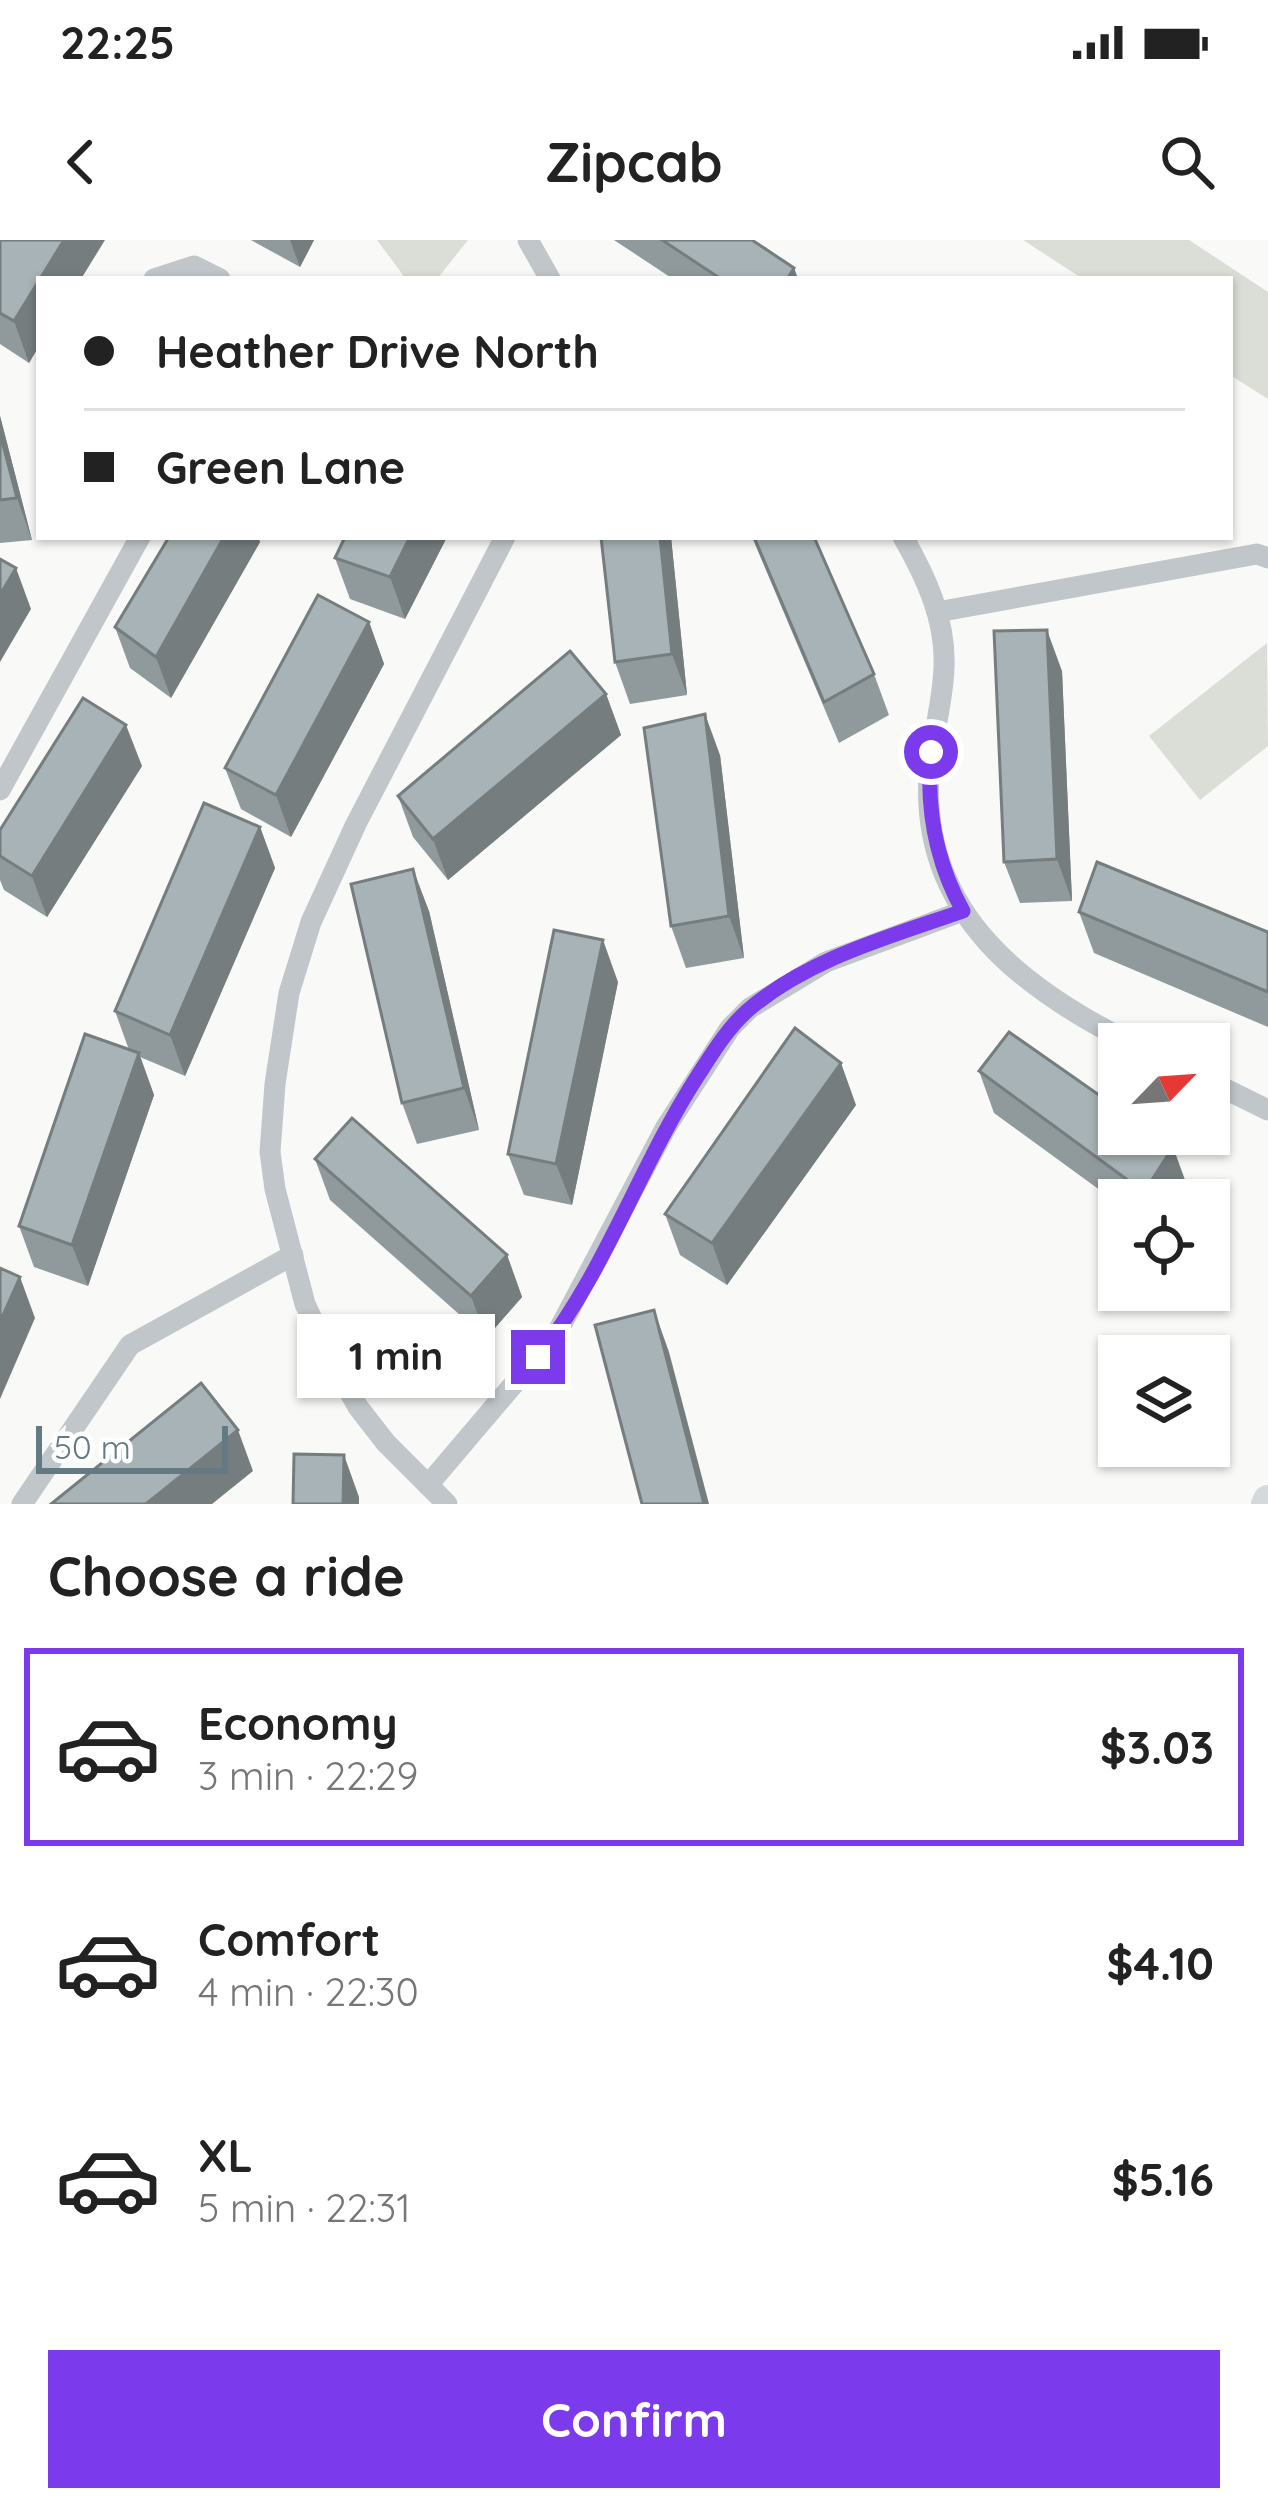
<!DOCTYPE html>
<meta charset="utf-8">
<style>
:root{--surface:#fff;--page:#f6f6f6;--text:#222;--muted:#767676;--line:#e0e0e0;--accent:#7c3aed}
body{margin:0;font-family:Quicksand,sans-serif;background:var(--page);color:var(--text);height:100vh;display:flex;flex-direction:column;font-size:45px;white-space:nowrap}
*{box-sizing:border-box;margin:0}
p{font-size:39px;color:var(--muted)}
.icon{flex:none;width:66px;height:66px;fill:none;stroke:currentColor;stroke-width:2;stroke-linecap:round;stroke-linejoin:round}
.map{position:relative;height:1264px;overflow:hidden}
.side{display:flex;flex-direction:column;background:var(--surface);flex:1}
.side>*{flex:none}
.hud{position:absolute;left:36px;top:36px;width:1197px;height:264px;border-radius:0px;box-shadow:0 3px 9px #0004;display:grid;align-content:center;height:264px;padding:0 48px;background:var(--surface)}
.needle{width:78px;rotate:65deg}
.tools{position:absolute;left:1098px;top:783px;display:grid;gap:24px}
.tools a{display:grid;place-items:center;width:132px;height:132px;border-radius:0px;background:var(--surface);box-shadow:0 3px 9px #0004;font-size:60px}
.scale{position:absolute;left:36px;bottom:30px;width:192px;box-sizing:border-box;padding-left:12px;border:6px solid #647a82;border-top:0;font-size:33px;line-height:42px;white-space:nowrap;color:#647a82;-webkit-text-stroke:9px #fff;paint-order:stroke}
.end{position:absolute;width:54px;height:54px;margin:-27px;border:15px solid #7c3aed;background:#fff;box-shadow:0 0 0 6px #fff}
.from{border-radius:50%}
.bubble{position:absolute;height:84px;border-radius:0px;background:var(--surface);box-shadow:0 3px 9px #0004;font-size:39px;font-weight:700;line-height:84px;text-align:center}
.hud b{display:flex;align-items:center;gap:42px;height:114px;font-size:45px}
.hud b+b{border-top:3px solid var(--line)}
.hud i{width:30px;height:30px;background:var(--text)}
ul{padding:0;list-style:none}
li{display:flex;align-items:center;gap:36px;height:198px;margin:0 24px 18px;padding:0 24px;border:6px solid transparent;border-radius:0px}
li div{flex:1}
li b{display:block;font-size:45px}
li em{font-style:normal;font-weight:700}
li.active{border-color:var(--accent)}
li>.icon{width:108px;height:108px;stroke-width:1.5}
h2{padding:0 48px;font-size:54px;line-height:144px}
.button{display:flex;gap:24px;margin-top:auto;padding:24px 48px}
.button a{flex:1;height:138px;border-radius:0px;background:var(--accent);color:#fff;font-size:48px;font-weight:700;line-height:138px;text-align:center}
.status{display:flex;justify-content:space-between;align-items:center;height:84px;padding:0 60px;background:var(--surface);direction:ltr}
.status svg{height:33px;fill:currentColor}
header{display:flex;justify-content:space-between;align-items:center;height:156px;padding:0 48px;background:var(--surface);font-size:54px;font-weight:700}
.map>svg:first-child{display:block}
.green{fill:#daded6}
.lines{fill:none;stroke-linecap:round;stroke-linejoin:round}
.minor{stroke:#c0c6c9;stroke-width:21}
.secondary{stroke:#d4d9dc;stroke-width:30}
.wall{fill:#909a9d}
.shaded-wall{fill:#757d7f}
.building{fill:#a7b3b6;stroke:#757d7f;stroke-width:3}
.route{stroke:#7c3aed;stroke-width:15}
</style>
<div class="status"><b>22:25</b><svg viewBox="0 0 49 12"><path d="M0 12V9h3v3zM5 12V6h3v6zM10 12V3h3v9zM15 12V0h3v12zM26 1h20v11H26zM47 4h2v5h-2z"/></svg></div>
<header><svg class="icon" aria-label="back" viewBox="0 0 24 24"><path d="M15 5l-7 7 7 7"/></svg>Zipcab<svg class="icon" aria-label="search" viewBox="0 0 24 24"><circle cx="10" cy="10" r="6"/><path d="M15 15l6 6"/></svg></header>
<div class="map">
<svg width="1268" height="1264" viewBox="0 0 1268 1264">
<rect width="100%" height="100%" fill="#f9f9f7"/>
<!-- green -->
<g class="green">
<path d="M377,0H468L437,39H406Z"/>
<path d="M1023,0H1189L1268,52V159L1230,135V39H1083Z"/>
<path d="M1267,403L1268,506L1200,560L1149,496Z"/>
</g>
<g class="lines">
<!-- minor -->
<g class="minor">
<path d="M528,0L550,39"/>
<path d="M154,39L194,26L220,39"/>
<path d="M903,297C926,337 946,380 944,427C943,464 931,500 929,537C921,674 1024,750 1133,804"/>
<path d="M937,372L1257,314L1268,318"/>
<path d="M0,550L140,297"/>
<path d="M1209,841L1268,870"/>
<path d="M428,1245L557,1093L666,887L730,788L750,768L826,722L963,671"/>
<path d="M22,1264L130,1105L293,1015"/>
<path d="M447,1264L386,1203L358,1167L331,1119L305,1064L275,949L270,912L275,844L289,753L311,682L356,584L505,297"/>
</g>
<!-- secondary -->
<path class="secondary" d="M1266,1264L1268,1260"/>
</g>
<!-- wall -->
<g class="wall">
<path d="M0,0L39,39V106L29,123L0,104Z"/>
<path d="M251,0H314L300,27Z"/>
<path d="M614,0H752L794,28L798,39H673Z"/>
<path d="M0,176L32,300L0,303Z"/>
<path d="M169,297H258L260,302L171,458L130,428L115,387Z"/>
<path d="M447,297L405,379L350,359L335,318Z"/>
<path d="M601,297H671L687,455L630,464L615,422Z"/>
<path d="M752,297H814L874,434L889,475L839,503Z"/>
<path d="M369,382L384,424L291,597L241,569L225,528Z"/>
<path d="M1062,431L1072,661L1020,663L1004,622Z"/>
<path d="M606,454L621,495L448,640L413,597L398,556Z"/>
<path d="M720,515L744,718L686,728L671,686Z"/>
<path d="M142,526L47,677L4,650L0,640V616Z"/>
<path d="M260,587L275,628L185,836L140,817L154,855L88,1046L34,1027L19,986L129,810L115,771Z"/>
<path d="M429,671L479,890L417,904L402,863Z"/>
<path d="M1079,672L1268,692V787L1094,713Z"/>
<path d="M618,742L572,965L524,955L508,914Z"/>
<path d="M979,831L1188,948L1181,960H1119V964L994,873Z"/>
<path d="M856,865L727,1045L680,1015L665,974Z"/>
<path d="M315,919L507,1015L522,1057L486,1098L330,960Z"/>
</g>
<!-- shaded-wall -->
<g class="shaded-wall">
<path d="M64,0H105L81,39H40Z"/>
<path d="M290,0H314L300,27Z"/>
<path d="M794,28L798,39H787Z"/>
<path d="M39,41V106L29,123L14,81Z"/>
<path d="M0,176L32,300L17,258L0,193Z"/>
<path d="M224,297H258L260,302L171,458L156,417Z"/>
<path d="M410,297H447L405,379L390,337Z"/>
<path d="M660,297H671L687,455L672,414Z"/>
<path d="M16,328L31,369L0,422V355Z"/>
<path d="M369,382L384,424L291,597L276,555Z"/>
<path d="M1047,390L1062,431L1072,661L1057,619Z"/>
<path d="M606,454L621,495L448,640L433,599Z"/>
<path d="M705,474L720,515L744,718L729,676Z"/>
<path d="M126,485L142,526L47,677L32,636Z"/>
<path d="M260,587L275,628L185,836L170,795Z"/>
<path d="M413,629L429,671L479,890L464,848Z"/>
<path d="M603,700L618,742L572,965L556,924Z"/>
<path d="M139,813L154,855L88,1046L72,1005Z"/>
<path d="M841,823L856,865L727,1045L712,1003Z"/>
<path d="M1173,907L1188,948L1181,960H1147L1144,952Z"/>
<path d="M507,1015L522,1057L486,1098L471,1056Z"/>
<path d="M20,1037L35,1078L0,1159V1082Z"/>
<path d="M654,1070L669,1112L709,1264H704Z"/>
<path d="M238,1190L253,1231L212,1264H146Z"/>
<path d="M344,1215L359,1257V1264H343Z"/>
</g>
<!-- building -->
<g class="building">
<path d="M0,0H64L14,81L0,73Z"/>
<path d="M662,0H752L794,28L787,39H721Z"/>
<path d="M0,193L17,258L0,260Z"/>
<path d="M169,297H224L156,417L115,387Z"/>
<path d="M345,297H410L390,337L335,318Z"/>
<path d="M601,297H660L672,414L615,422Z"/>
<path d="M754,297H814L874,434L824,462Z"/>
<path d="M0,319L16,328L0,355Z"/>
<path d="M318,355L369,382L276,555L225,528Z"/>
<path d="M1047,390L1057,619L1004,622L994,391Z"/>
<path d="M570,411L606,454L433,599L398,556Z"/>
<path d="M83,458L126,485L32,636L0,616V590Z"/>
<path d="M705,474L729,676L671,686L644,488Z"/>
<path d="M204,563L260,587L170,795L115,771Z"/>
<path d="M1097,622L1268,692V752L1079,672Z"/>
<path d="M413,629L464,848L402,863L351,644Z"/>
<path d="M554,690L603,700L556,924L508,914Z"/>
<path d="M795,788L841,823L712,1003L665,974Z"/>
<path d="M1009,792L1119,869V894H1155L1173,907L1144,952L979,831Z"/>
<path d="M85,794L139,813L72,1005L19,986Z"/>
<path d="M352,878L507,1015L471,1056L315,919Z"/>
<path d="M0,1028L20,1037L0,1082Z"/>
<path d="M654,1070L704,1264H642L595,1085Z"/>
<path d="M201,1143L238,1190L146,1264H51Z"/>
<path d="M294,1214L344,1215L343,1264H293Z"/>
</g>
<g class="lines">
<!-- route -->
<path class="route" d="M538,1117C605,1033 639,927 697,837C712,814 726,790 747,771C807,719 889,697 963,671C936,622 926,568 931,512"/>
</g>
</svg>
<div class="tools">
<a><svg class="needle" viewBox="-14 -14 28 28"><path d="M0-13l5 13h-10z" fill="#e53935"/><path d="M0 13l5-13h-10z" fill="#767676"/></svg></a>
<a><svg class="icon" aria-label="locate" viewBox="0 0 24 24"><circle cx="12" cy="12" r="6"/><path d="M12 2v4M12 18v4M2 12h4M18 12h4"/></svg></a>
<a><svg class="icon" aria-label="layers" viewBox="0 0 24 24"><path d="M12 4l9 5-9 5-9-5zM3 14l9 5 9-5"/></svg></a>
</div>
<div class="scale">50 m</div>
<i class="end from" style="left:931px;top:512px"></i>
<i class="end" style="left:538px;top:1117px"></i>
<div class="bubble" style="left:297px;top:1074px;width:198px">1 min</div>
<div class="hud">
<b><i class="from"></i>Heather Drive North</b>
<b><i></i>Green Lane</b>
</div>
</div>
<section class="side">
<h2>Choose a ride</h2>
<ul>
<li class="active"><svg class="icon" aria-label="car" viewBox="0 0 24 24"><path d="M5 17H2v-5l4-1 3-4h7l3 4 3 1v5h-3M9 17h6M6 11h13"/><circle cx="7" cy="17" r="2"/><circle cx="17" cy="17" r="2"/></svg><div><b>Economy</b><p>3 min · 22:29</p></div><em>$3.03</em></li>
<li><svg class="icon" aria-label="car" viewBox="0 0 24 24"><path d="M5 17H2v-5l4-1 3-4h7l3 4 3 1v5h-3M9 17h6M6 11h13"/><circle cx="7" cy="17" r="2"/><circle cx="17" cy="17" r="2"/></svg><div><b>Comfort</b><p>4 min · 22:30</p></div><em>$4.10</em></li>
<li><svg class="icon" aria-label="car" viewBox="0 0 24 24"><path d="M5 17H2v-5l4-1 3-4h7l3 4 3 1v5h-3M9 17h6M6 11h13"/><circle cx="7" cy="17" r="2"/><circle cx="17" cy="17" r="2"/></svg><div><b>XL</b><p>5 min · 22:31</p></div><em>$5.16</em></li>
</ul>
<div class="button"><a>Confirm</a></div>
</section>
